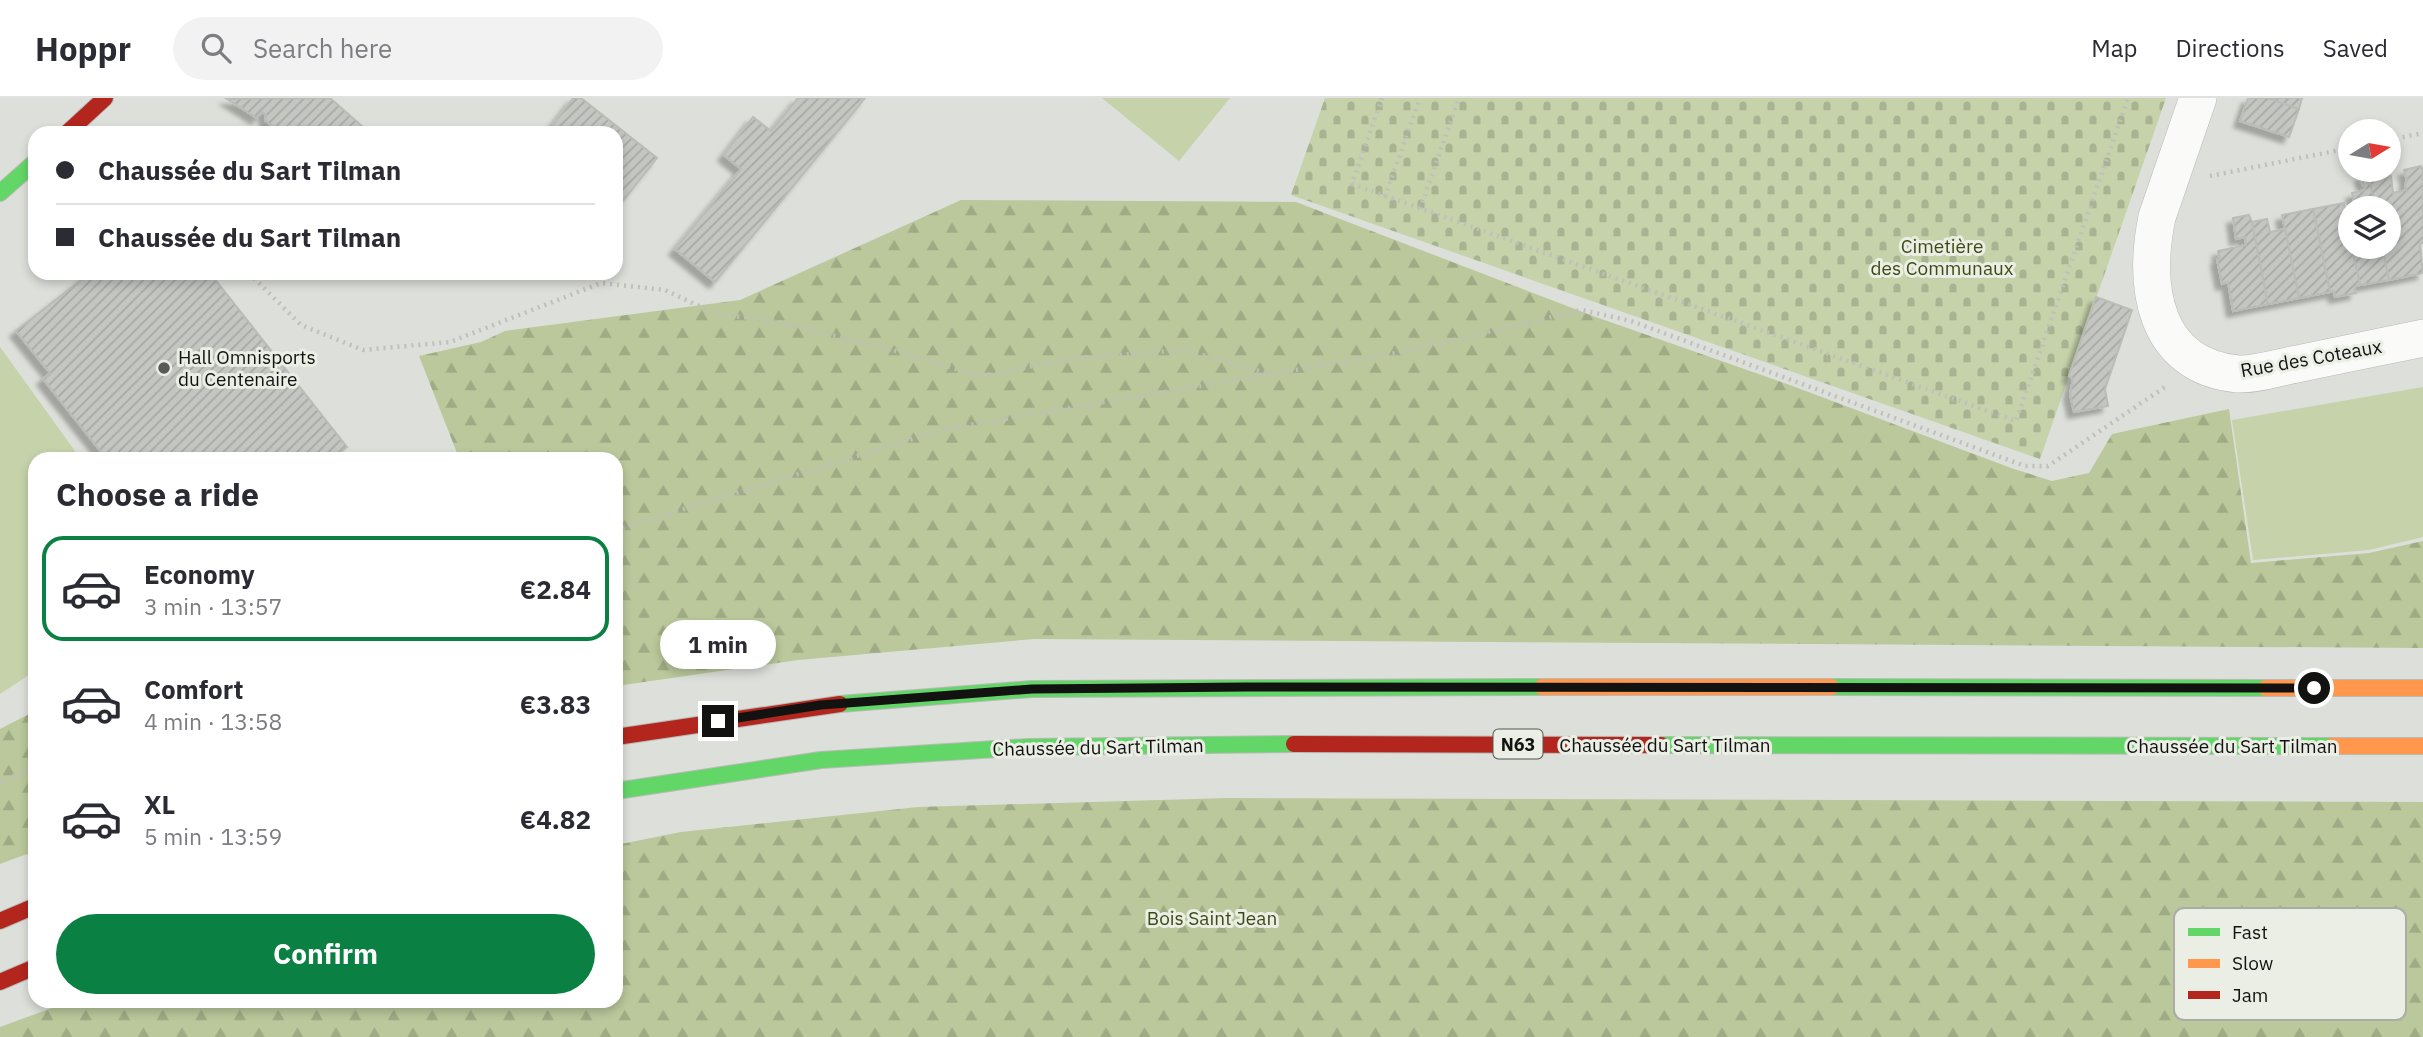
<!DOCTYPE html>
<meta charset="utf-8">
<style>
:root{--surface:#fff;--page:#f2f2f3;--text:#2b2b33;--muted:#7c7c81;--line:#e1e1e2;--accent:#0b8043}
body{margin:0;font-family:"IBM Plex Sans",sans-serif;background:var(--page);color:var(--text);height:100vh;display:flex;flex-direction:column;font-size:26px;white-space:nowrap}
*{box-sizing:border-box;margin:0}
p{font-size:23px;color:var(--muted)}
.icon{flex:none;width:38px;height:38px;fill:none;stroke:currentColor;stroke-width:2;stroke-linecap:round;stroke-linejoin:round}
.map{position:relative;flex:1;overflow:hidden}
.drawer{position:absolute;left:28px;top:354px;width:595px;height:556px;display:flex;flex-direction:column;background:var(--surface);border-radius:21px;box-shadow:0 4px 10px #0003}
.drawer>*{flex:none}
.hud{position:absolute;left:28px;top:28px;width:595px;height:154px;border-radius:21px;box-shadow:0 4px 10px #0003;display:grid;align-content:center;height:154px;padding:0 28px;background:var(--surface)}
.needle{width:46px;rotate:79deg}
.buttons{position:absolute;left:2338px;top:21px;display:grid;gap:14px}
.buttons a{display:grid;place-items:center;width:63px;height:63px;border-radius:50%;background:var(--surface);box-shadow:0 4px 10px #0003;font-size:35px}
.end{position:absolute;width:32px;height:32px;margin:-16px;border:9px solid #121310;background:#fff;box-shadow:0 0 0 4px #fff}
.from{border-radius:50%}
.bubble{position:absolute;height:49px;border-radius:24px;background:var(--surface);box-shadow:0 4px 10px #0003;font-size:23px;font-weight:700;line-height:49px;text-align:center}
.hud b{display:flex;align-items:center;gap:24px;height:66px;font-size:26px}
.hud b+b{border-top:2px solid var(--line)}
.hud i{width:18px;height:18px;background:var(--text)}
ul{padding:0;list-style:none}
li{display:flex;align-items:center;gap:21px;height:105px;margin:0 14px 10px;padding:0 14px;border:4px solid transparent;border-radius:21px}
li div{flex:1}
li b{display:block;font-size:26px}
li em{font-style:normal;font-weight:700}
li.on{border-color:var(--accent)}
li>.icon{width:63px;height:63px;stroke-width:1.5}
h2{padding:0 28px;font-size:32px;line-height:84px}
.action{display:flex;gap:14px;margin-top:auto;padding:14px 28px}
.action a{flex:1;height:80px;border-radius:42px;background:var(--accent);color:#fff;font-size:28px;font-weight:700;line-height:80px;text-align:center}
header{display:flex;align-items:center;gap:42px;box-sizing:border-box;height:98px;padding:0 35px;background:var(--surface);border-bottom:2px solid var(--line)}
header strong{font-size:33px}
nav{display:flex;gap:38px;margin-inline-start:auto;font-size:24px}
.search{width:490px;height:63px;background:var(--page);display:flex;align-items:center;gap:18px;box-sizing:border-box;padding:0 24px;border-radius:38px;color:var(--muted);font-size:26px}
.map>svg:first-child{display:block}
.forest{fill:url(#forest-firs)}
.cemetery{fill:url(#cemetery-stones)}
.garden{fill:#c5d2aa}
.building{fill:url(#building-hatch);stroke:#babcb8;stroke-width:2;filter:url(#shadow)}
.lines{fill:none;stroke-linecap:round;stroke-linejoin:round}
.street-casing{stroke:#b9bab6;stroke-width:38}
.fast-casing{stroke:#b9bab6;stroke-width:18}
.slow-casing{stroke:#b9bab6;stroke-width:18}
.jam-casing{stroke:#b9bab6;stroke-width:18}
.path{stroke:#bfbfbd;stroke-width:4.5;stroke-dasharray:2 5;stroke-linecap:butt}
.street{stroke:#fafaf9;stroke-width:37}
.fast{stroke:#63d668;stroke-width:16}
.slow{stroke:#ff974d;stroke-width:16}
.jam{stroke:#b3261e;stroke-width:16}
.route{stroke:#121310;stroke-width:9}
.poi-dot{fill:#595a57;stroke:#ebeee5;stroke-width:2.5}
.labels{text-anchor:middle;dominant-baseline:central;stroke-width:6;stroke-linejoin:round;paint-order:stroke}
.shield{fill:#ebeee5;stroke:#535550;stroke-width:2}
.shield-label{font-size:18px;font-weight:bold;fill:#121310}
.park-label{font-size:19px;fill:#3c4b12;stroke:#ebeee5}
.poi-label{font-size:19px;fill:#121310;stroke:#ebeee5;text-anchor:start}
.street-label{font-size:19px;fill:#121310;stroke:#ebeee5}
.key{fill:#ebeee5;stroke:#aaaca5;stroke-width:2}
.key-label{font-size:19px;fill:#121310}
</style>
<header>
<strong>Hoppr</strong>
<div class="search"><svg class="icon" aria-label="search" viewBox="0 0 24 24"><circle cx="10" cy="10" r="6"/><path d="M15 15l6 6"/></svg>Search here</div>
<nav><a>Map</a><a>Directions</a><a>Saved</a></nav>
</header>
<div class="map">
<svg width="2423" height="939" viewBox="0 0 2423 939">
<defs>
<pattern id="forest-firs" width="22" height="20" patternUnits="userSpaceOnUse" patternTransform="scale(1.75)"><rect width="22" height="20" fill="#bac89b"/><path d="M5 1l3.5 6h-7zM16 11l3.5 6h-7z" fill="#9fab84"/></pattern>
<pattern id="cemetery-stones" width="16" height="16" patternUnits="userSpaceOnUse" patternTransform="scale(1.75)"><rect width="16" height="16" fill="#c5d2aa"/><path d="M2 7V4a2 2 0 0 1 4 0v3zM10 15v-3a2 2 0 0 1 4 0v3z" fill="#a8b391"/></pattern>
<pattern id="building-hatch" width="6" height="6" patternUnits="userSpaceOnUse" patternTransform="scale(1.75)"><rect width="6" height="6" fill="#c4c6c2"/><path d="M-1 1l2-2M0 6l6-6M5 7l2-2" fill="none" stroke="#a7a9a6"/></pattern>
<filter id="shadow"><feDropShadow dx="-6" dy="6" stdDeviation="2" flood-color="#0004"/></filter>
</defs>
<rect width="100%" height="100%" fill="#dddfda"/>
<!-- forest -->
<g class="forest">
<path d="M961,102L1296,104L1593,218L1787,286L2011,370L2052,383L2089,375L2112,336L2229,311L2251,465L2369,455L2423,443V550L1034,541L798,562L616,588V360H459L419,258L481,244L505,233L740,202Z"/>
<path d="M35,613V753L0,766V631Z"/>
<path d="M1228,700L2423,704V939H0V929L71,903H616V747L681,734L918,709Z"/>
</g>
<!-- cemetery -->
<path class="cemetery" d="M1325,0H2166L2040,361L1291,97Z"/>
<!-- garden -->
<g class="garden">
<path d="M1102,0H1230L1179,63Z"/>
<path d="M0,249L80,360H35V573L0,596Z"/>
<path d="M2423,289V439L2369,452L2253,462L2232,322Z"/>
</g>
<!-- building -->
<g class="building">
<path d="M330,0L370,35H274L277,32L265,22L266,17L262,14L257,20L227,1Z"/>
<path d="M573,0H581L657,60L622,104L616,99V35H547Z"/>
<path d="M798,0H865L715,184L675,151L741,71L724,57L753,19L771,33Z"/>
<path d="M2248,0H2268L2299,11L2289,39L2240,23Z"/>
<path d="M2268,0H2302L2299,11Z"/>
<path d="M2421,68L2423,73V145L2420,146L2423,175L2389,182L2382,149H2389V110H2375L2370,83L2391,78L2393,95L2406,92L2405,87L2407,83L2404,72Z"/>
<path d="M2366,77L2367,84L2370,83L2375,110H2351H2355L2352,95L2365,92L2361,78Z"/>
<path d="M2344,105L2350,149H2352L2360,187L2354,189L2356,195L2335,199L2334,193L2330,194L2313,111Z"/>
<path d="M2313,111L2330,194L2299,200L2282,117Z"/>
<path d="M2249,117L2252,124L2268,206L2233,213L2228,184L2222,186L2217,161H2220L2218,153L2246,147L2245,139L2236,141L2233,120Z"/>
<path d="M2267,121L2270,134L2285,131L2299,200L2268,206L2252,124Z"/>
<path d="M2352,149H2382L2389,182L2360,187Z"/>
<path d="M90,175H169L173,179L178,175L183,178L187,175H210L347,349L333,360H106L43,281L50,275L16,233Z"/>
<path d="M2096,199L2132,212L2105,291L2108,308L2074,314L2070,296L2073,281L2069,278Z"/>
</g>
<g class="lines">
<defs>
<path id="street" d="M2198,0L2157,119C2143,188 2153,268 2238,276C2257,277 2279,269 2297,266C2339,257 2381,249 2423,240"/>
<g id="fast">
<path d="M0,95L35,64"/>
<path d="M1831,589L2266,590"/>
<path d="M840,606L1032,591L1542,589"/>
<path d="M1661,647L2332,648"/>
<path d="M616,693L821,662L1028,649L1294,646"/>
</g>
<g id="slow">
<path d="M1542,589H1831"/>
<path d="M2266,590H2423"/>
<path d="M2332,648H2423"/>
</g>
<g id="jam">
<path d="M67,35L105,0"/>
<path d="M616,639L840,606"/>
<path d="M1294,646L1661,647"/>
<path d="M0,823L35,808"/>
<path d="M0,884L35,869"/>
</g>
</defs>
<!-- street casing -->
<use href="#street" class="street-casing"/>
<!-- fast casing -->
<use href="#fast" class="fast-casing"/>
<!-- slow casing -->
<use href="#slow" class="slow-casing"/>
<!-- jam casing -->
<use href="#jam" class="jam-casing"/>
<!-- path -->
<g class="path">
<path d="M1382,0L1352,86L2016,323L2128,0"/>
<path d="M2389,42L2423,35"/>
<path d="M2210,78L2350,50"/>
<path d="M1385,99L1420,0"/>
<path d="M1420,111L1459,0"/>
<path d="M249,175L301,227L363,252L450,244L601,185L665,192L716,216L775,223L892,252L980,278L1076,260L1186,252L1266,275"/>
<path d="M616,432L945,331L1407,253L1582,212L1631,223L2025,368H2048L2165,289"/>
<path d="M0,684L35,668"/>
</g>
<!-- street -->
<use href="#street" class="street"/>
<!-- fast -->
<use href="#fast" class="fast"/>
<!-- slow -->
<use href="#slow" class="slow"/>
<!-- jam -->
<use href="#jam" class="jam"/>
</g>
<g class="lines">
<!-- route -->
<path class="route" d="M718,623L821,607L1032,591L1246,589L2314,590"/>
</g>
<!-- markers -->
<circle class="poi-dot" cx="164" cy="270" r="7"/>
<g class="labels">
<!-- shield labels -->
<rect class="shield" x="1493.5" y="631.5" width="49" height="29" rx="5"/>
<g class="shield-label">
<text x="1518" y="646">N63</text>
</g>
<!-- park labels -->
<g class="park-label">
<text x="1942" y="148">Cimetière<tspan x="1942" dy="22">des Communaux</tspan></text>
<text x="1212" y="820">Bois Saint Jean</text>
</g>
<!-- poi labels -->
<g class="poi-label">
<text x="178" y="259">Hall Omnisports<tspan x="178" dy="22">du Centenaire</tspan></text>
</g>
<!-- street labels -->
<g class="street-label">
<text transform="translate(2311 260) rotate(-10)">Rue des Coteaux</text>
<text x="1665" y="647">Chaussée du Sart Tilman</text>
<text x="2232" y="648">Chaussée du Sart Tilman</text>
<text transform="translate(1098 649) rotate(-1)">Chaussée du Sart Tilman</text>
</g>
</g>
<!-- legend -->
<rect x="2174" y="810" width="232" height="112" rx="10" class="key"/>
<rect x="2188" y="830" width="32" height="8" fill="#63d668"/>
<rect x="2188" y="861" width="32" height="9" fill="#ff974d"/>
<rect x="2188" y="893" width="32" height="8" fill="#b3261e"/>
<g class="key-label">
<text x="2232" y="841">Fast</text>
<text x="2232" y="872">Slow</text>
<text x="2232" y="904">Jam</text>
</g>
</svg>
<div class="buttons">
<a><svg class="needle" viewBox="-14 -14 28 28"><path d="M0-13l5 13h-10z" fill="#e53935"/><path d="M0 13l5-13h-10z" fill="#7c7c81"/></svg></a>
<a><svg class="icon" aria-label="layers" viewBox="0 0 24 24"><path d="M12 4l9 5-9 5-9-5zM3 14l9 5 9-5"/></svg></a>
</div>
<i class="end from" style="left:2314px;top:590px"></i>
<i class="end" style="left:718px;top:623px"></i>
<div class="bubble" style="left:660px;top:522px;width:116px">1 min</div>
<div class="hud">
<b><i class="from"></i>Chaussée du Sart Tilman</b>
<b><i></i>Chaussée du Sart Tilman</b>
</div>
<section class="drawer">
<h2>Choose a ride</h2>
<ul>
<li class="on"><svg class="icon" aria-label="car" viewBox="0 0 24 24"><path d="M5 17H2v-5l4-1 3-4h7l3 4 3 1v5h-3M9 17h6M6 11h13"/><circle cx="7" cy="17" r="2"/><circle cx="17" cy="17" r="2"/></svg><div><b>Economy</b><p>3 min · 13:57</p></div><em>€2.84</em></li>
<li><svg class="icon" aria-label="car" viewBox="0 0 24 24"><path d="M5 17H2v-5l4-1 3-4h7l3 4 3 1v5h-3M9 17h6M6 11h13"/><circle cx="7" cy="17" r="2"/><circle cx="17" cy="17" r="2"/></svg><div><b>Comfort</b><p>4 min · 13:58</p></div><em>€3.83</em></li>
<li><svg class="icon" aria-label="car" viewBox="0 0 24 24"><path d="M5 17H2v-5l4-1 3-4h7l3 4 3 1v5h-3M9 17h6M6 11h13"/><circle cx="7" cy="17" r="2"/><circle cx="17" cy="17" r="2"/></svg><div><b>XL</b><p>5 min · 13:59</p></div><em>€4.82</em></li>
</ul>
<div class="action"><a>Confirm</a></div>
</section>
</div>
